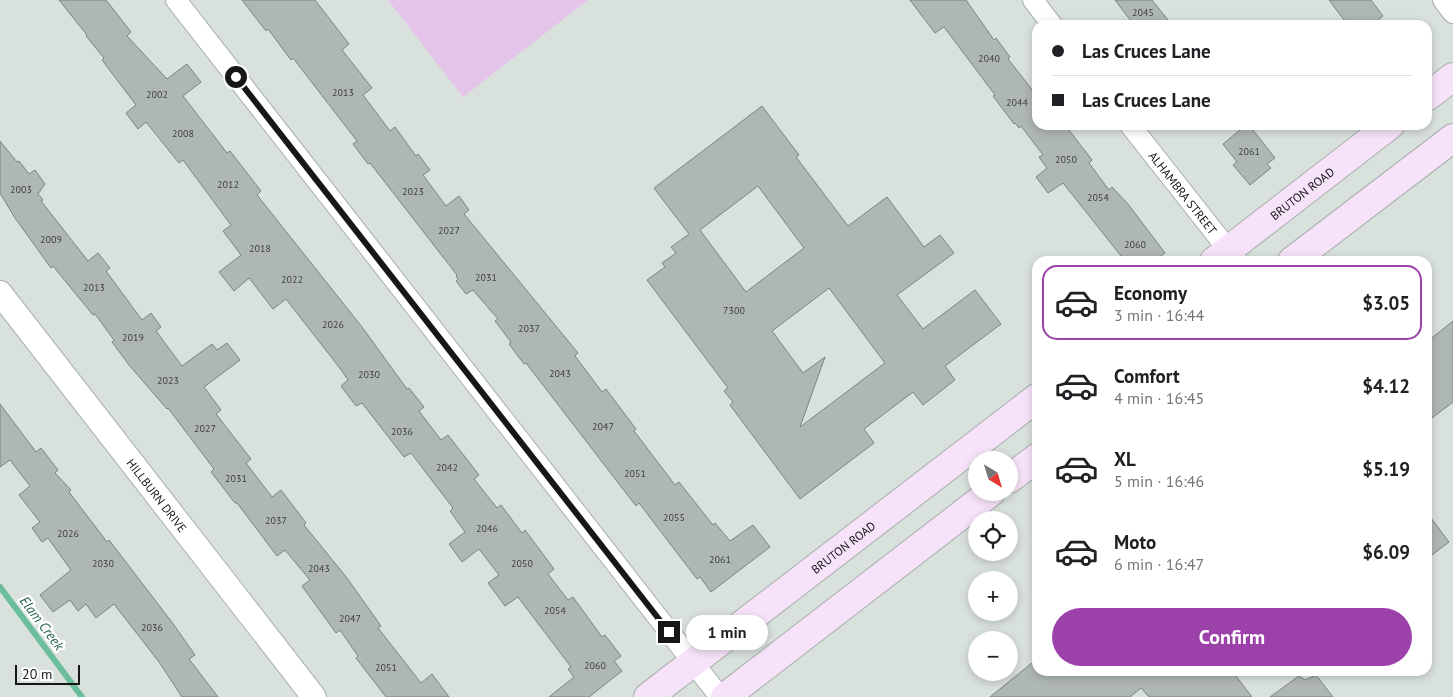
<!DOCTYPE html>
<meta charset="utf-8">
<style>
:root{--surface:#fff;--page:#f2f2f2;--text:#202124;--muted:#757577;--line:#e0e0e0;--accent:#9c40aa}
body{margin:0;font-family:"PT Sans",sans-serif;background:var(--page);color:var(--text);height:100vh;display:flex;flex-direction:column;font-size:19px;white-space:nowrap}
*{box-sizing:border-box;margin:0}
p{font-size:16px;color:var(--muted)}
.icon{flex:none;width:28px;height:28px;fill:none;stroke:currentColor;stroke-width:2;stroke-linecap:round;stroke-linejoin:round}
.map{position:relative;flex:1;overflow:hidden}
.details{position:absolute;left:1032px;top:256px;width:400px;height:420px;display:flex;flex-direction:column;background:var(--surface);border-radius:15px;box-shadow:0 2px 8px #0003}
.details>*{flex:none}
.banner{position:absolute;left:1032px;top:20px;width:400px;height:110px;border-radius:15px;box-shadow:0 2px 8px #0003;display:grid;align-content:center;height:110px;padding:0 20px;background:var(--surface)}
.needle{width:32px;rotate:142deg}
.tools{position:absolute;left:968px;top:451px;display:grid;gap:10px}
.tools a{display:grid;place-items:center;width:50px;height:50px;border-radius:50%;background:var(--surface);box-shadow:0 2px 8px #0003;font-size:25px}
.scale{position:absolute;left:15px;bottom:12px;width:65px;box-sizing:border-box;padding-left:5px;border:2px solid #151817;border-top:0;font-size:14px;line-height:18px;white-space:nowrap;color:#151817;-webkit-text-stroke:4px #fff;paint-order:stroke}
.end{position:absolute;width:22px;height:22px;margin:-11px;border:6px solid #151817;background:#fff;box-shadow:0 0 0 2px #fff}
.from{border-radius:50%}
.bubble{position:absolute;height:35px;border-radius:18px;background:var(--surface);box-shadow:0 2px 8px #0003;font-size:16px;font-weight:700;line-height:35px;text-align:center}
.banner b{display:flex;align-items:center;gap:18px;height:48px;font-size:19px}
.banner b+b{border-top:1px solid var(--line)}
.banner i{width:12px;height:12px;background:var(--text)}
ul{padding:9px 0 0;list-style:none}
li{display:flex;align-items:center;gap:15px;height:75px;margin:0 10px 8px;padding:0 10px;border:2px solid transparent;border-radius:15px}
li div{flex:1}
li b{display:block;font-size:19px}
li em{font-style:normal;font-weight:700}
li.active{border-color:var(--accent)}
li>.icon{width:45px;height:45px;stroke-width:1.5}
.cta{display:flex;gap:10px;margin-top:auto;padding:10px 20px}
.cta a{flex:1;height:58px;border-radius:30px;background:var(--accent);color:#fff;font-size:20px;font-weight:700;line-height:58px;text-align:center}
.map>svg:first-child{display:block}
.green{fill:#e4c4e8}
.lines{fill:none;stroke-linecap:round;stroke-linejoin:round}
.stream{stroke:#6bbd9c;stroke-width:6}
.building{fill:#afb7b3;stroke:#7c8480;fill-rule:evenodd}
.minor-casing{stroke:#a8b0ac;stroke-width:22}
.tertiary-casing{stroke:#a8b0ac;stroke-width:26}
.secondary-casing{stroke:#a8b0ac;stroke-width:30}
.minor{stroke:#fff;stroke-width:20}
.tertiary{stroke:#fff;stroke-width:24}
.secondary{stroke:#f7e3f9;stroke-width:28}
.route{stroke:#151817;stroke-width:6}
.labels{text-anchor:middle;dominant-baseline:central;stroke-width:5;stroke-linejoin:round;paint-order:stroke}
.number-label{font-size:10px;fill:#3c403e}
.street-label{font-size:12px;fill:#151817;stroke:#fff}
.water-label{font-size:14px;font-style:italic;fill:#23624b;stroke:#fff}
</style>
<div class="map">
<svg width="1453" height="697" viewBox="0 0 1453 697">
<rect width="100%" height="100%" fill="#d9e1dd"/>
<!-- green -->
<path class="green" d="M388,0H588L463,97Z"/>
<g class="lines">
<!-- stream -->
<path class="stream" d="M0,587L82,697"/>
</g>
<!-- building -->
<g class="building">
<path d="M59,0H106L131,32L127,36L167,79L187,64L201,82L183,96L227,153L230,151L261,191L257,195L362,327L407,389L409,388L424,407L419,411L441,440L448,435L479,475L474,479L497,508L501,505L522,533L525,530L554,569L548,574L568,600L573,597L602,637L605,635L621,656L614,661L622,671L589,697H549L574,677L568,669L571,667L518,597L505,606L488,583L499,575L479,549L462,562L449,544L465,532L450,511L453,508L411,453L404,457L362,403L356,406L341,386L348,380L339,367L286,299L273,309L249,278L234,291L219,272L241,255L223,231L231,225L183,160L179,163L146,122L138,129L126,113L136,105L102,60L104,58L86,36L87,35Z"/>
<path d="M242,0H315L349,44L342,50L372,88L363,95L390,131L395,127L416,156L418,154L430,170L423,175L446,206L459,196L469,210L464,214L578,353L575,356L602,392L606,389L636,429L634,431L675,485L679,482L713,525L715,523L730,541L753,525L770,547L711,592L700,577L697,579L639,503L636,506L526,363L524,364L509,344L511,342L495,321L498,319L473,290L466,294L456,281L458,279L456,276L457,275L370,163L368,164L353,144L357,141L293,58L291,60L268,29L266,31Z"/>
<path d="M910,0H966L994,40L996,38L1010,57L1008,59L1038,97V125H1065L1092,160L1089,163L1109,190L1112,187L1128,204L1165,253L1153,261H1125L1063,183L1048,193L1036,177L1047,168L1039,157L1043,155L1021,126L1019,128L1015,123L1014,124L993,96L995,95L944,27L935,33Z"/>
<path d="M1115,0H1152L1172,25H1134Z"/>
<path d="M1329,0H1371L1383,16L1371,25H1348Z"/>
<path d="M762,106L799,155L796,157L848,226L887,197L924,247L940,235L954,253L897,295L923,329L975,290L1001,324L945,366L955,380L923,405L913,392L864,429L874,443L800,499L730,405L733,402L724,391L728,388L647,280L665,267L662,263L676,253L671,247L689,234L654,188ZM758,186L804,248L746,292L700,230ZM829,288L885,363L800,427L825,357L803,373L772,331Z"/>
<path d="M1246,125H1249L1275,158L1267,164L1271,168L1250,185L1233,165L1237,162L1223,144Z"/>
<path d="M0,141L17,162L19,161L29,174L35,170L45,184L38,194L43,200L41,201L88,261L98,253L110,268L106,271L142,320L151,313L161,327L156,331L182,366L212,344L217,350L227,343L240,360L204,387L221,410L216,414L251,459L246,463L272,497L281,490L306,523L304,525L347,578L381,626L378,628L421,683L432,674L449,697H386L356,658L358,656L340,630L336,633L302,586L310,580L285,550L277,556L237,503H235L211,472L214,469L168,408L167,409L129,365L112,342L114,340L95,314L93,315L53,266L51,268L15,218L0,193Z"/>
<path d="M1453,321V402L1428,421V341Z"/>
<path d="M0,404L36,452L41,448L58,470L55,473L71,490L69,492L107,542L109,540L174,625L195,655L189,659L218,697H182L159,662L114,604L96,618L86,604L78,611L70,600L53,612L40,595L71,570L48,538L42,542L32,528L40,522L19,495L30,486L10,460L0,467Z"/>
<path d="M1428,514L1449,542L1428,558Z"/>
<path d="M1038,658V671H1232L1252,697H1149L1141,688L1130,697H990Z"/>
<path d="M1316,675L1333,697H1270L1299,676L1305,680Z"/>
</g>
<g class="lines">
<defs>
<g id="minor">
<path d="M176,0L720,697"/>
<path d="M1033,0L1052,25"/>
<path d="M1443,0L1453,13"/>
<path id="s1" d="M1130,125L1237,261"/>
</g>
<g id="tertiary">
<path id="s2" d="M0,293L314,697"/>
</g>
<g id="secondary">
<path d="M1428,96L1453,77"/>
<path id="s3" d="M1214,261L1390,125"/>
<path d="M1292,261L1453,138"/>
<path d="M1009,479L1038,457"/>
<path id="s4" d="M648,697L1038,397"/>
<path d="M725,697L991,492"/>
</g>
</defs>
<!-- minor casing -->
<use href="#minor" class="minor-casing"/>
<!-- tertiary casing -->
<use href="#tertiary" class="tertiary-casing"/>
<!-- secondary casing -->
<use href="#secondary" class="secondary-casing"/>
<!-- minor -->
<use href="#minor" class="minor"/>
<!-- tertiary -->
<use href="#tertiary" class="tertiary"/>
<!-- secondary -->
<use href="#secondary" class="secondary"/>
</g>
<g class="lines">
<!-- route -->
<path class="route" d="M236,77L669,632"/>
</g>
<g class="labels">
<!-- number labels -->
<g class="number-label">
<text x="1143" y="12">2045</text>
<text x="989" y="58">2040</text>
<text x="343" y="92">2013</text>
<text x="157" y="94">2002</text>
<text x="1017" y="102">2044</text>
<text x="183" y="133">2008</text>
<text x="1249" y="151">2061</text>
<text x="1066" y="159">2050</text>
<text x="228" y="184">2012</text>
<text x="21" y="189">2003</text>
<text x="413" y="191">2023</text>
<text x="1098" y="197">2054</text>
<text x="449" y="230">2027</text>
<text x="51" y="239">2009</text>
<text x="1135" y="244">2060</text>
<text x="260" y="248">2018</text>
<text x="486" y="277">2031</text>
<text x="292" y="279">2022</text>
<text x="94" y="287">2013</text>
<text x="734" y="310">7300</text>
<text x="333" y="324">2026</text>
<text x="529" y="328">2037</text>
<text x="133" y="337">2019</text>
<text x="560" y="373">2043</text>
<text x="369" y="374">2030</text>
<text x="168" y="380">2023</text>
<text x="603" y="426">2047</text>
<text x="205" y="428">2027</text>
<text x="402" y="431">2036</text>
<text x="447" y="467">2042</text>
<text x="635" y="473">2051</text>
<text x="236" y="478">2031</text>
<text x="674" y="517">2055</text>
<text x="276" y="520">2037</text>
<text x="487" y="528">2046</text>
<text x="68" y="533">2026</text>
<text x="720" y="559">2061</text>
<text x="103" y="563">2030</text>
<text x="522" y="563">2050</text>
<text x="319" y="568">2043</text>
<text x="555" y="610">2054</text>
<text x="350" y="618">2047</text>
<text x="152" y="627">2036</text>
<text x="595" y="665">2060</text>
<text x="386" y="667">2051</text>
</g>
<!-- street labels -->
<g class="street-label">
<text stroke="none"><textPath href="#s1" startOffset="86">ALHAMBRA STREET</textPath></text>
<text stroke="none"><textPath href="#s3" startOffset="111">BRUTON ROAD</textPath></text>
<text stroke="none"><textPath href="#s2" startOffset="256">HILLBURN DRIVE</textPath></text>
<text stroke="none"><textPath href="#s4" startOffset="246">BRUTON ROAD</textPath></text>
</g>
<!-- water labels -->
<g class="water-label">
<text transform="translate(42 623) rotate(53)">Elam Creek</text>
</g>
</g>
</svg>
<div class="tools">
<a><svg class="needle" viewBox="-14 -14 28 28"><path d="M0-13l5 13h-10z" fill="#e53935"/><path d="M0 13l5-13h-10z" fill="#757577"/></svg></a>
<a><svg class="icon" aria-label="locate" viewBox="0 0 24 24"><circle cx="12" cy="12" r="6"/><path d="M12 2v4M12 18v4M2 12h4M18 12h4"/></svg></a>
<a>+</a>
<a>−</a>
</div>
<div class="scale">20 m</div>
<i class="end from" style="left:236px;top:77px"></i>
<i class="end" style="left:669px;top:632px"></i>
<div class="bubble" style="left:686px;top:615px;width:82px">1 min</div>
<div class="banner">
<b><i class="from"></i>Las Cruces Lane</b>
<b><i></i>Las Cruces Lane</b>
</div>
<section class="details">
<ul>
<li class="active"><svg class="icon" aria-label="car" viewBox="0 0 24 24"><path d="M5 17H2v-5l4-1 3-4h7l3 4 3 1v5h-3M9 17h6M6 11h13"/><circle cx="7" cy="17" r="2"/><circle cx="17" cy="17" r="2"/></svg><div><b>Economy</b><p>3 min · 16:44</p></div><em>$3.05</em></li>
<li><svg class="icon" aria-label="car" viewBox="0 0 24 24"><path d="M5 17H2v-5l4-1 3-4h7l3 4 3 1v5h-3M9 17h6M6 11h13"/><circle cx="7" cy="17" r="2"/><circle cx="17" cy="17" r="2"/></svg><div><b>Comfort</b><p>4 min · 16:45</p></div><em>$4.12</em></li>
<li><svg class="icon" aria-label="car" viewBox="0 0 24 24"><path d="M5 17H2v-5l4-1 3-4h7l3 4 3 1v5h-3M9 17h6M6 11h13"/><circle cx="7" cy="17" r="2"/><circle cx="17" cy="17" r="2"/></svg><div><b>XL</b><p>5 min · 16:46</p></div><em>$5.19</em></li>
<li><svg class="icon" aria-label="car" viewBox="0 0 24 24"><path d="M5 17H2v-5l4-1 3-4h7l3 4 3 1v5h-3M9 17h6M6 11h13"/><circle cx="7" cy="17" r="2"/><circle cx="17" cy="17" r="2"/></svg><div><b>Moto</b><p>6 min · 16:47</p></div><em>$6.09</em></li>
</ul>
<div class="cta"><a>Confirm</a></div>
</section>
</div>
